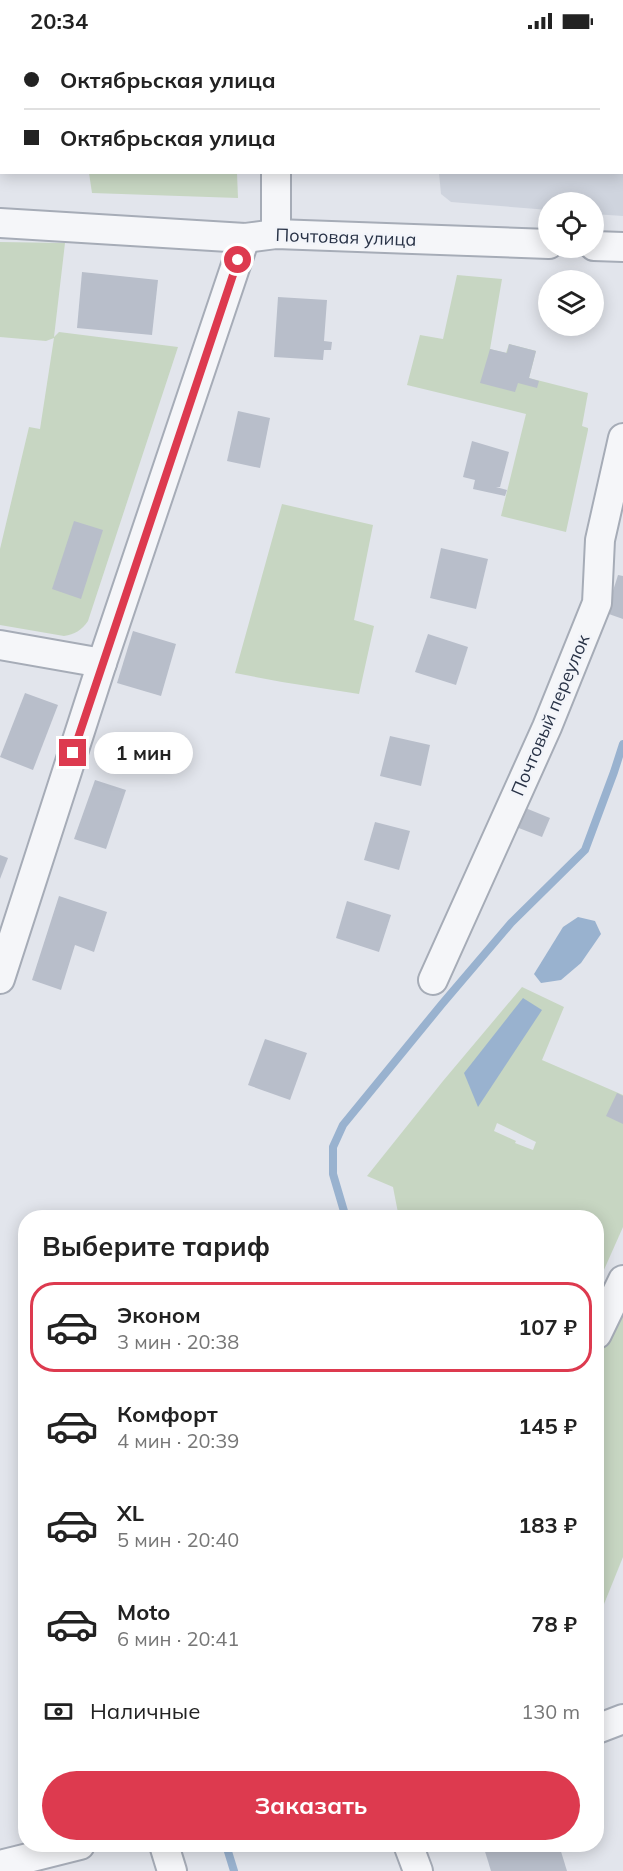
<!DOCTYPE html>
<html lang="ru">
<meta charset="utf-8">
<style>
:root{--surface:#fff;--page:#f6f6f6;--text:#222;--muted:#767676;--line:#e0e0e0;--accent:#dd3a4f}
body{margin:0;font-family:Mulish,sans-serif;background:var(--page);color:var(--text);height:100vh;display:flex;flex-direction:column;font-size:22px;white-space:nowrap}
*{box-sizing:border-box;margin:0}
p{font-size:20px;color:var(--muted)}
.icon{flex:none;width:33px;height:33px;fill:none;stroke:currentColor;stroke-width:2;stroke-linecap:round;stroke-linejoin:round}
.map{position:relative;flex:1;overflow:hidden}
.panel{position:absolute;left:18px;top:1168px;width:586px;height:642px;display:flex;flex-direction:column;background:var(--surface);border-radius:24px;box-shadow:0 3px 15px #0003}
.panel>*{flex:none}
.top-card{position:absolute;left:0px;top:0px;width:624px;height:132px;box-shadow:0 3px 15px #0003;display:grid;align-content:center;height:132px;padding:0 24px;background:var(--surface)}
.tools{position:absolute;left:538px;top:150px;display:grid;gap:12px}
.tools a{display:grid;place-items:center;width:66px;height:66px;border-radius:50%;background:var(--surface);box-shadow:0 3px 15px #0003;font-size:30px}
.end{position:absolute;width:27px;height:27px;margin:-14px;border:8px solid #dd3a4f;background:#fff;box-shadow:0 0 0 3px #fff}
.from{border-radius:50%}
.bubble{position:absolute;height:42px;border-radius:21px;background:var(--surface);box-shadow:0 3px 15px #0003;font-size:20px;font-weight:700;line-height:42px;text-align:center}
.top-card b{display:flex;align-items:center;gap:21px;height:57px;font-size:22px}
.top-card b+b{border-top:2px solid var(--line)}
.top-card i{width:15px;height:15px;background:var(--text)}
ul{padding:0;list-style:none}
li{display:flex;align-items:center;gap:18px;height:90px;margin:0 12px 9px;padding:0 12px;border:3px solid transparent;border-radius:24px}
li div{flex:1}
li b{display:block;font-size:22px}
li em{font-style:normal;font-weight:700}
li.active{border-color:var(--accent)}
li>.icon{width:54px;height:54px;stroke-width:1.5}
h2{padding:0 24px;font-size:27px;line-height:72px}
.pay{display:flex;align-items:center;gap:15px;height:66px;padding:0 24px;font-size:22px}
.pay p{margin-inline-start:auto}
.button{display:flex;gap:12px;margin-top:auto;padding:12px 24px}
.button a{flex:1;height:69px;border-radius:36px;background:var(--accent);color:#fff;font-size:24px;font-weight:700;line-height:69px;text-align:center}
.status{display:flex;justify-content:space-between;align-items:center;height:42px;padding:0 30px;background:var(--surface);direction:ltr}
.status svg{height:16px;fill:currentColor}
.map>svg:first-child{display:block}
.built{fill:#cfd4de}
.green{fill:#c7d6c2;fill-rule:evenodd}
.water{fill:#99b2cf}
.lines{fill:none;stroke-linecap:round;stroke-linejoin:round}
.stream{stroke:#99b2cf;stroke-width:8}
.building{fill:#b8beca}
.minor-casing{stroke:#a6acb7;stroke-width:32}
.minor{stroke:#f5f6f9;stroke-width:28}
.route{stroke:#dd3a4f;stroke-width:8}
.labels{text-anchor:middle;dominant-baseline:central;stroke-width:5;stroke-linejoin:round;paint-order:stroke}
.street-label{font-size:18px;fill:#283246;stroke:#f2f4f9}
</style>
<div class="status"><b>20:34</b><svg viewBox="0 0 49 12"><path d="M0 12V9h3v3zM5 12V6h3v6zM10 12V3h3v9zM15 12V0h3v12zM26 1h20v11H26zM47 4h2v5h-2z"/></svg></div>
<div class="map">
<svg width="623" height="1829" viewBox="0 0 623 1829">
<rect width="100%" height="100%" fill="#e2e5ec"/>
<!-- built -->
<path class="built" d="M421,0H623V174L594,172V160H549V168L451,160L441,152L439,131L622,130V2H424Z"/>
<!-- green -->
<g class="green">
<path d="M89,131H237L238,156L92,151Z"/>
<path d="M0,200L65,201L54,295L59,290L178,305L88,579C81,589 75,592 64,594L0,583V507L29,385L40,387L54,296L46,299L0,295Z"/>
<path d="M457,233L502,237L490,307L506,311L509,302L536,309L529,336L588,351L582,384L588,386V388L566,490L501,474L526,372L407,343L420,293L443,297Z"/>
<path d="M282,462L373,483L354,578L374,584L359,652L282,640L235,631Z"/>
<path d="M522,945L564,965L542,1018L623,1053V1185L599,1239C605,1248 603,1253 597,1262V1176H399L393,1145L367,1134L443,1039ZM497,1081L536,1100L533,1108L515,1101L516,1099L494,1089Z"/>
<path d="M623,1270V1515L598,1577L597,1319Z"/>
</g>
<!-- water -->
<g class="water">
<path d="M578,875L595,879L601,892L581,921L561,938L541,941L534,932L563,885Z"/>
<path d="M523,956L542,968L478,1065L464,1031Z"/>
</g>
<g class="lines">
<!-- stream -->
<g class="stream">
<path d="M346,1176L333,1132V1105L343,1083L442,962L511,881L585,808L614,730L623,702"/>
<path d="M226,1803L234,1829"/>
</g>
</g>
<!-- building -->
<g class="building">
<path d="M82,230L158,238L152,293L77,286Z"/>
<path d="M278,255L327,258L324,299L332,300L331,308H324L323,318L274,315Z"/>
<path d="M509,302L536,309L529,336L539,339L537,346L518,341L515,350L480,341L490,307L507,311Z"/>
<path d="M238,369L270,376L260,426L227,419Z"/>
<path d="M472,399L509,410L500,445H496L507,448L505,454L473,447L475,438L463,435Z"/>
<path d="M74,479L103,488L81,557L52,547Z"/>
<path d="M441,506L488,517L476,567L430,556Z"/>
<path d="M618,533L623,534V577L606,571Z"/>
<path d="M133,589L176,602L161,654L117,641Z"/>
<path d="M428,592L468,605L456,643L415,630Z"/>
<path d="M25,651L58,663L33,728L0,715Z"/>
<path d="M390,694L430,703L421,744L380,734Z"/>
<path d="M95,738L126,748L106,807L74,797Z"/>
<path d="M518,763L550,776L542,795L511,783Z"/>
<path d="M375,780L410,789L399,828L364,818Z"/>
<path d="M0,813L8,816L0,837Z"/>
<path d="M59,854L107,870L94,910L75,903L61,948L32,938Z"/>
<path d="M347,859L391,873L379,910L336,896Z"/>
<path d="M265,997L307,1011L290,1058L248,1043Z"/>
<path d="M617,1051L623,1054V1082L606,1074Z"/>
<path d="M483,1803H559L567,1829H491Z"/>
</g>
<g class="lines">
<defs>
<g id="minor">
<path d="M274,0V2"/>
<path d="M276,130V192"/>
<path d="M0,181L245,196L276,192L549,202"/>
<path d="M594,204L623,205"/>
<path d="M0,603L102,621"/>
<path d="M0,937L102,621L245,196"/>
<path d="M433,938L547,685L597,561L600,498L623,396"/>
<path d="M597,1292L623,1238"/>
<path d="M597,1687L623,1677"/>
<path d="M164,1803L172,1829"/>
<path d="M410,1803L409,1805L418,1829"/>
<path d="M0,1823L80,1803"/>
</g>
</defs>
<!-- minor casing -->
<use href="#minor" class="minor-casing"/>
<!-- minor -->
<use href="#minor" class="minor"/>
</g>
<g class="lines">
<!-- route -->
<path class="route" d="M73,711L238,218"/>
</g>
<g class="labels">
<!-- street labels -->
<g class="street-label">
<text transform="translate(346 195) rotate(2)">Почтовая улица</text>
<text transform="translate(550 673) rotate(-67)">Почтовый переулок</text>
</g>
</g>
</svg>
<div class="tools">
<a><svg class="icon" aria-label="locate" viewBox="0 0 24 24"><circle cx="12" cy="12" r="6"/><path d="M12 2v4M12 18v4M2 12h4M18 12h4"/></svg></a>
<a><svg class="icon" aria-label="layers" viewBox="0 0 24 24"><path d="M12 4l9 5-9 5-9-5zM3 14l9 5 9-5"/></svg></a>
</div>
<i class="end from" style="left:238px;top:218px"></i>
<i class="end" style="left:73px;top:711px"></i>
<div class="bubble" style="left:94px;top:690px;width:99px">1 мин</div>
<div class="top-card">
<b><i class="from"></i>Октябрьская улица</b>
<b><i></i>Октябрьская улица</b>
</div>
<section class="panel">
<h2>Выберите тариф</h2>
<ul>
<li class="active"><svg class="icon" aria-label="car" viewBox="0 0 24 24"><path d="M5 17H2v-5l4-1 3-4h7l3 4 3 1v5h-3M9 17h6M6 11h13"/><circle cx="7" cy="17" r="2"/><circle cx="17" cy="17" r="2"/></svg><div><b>Эконом</b><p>3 мин · 20:38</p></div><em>107 ₽</em></li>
<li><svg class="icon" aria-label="car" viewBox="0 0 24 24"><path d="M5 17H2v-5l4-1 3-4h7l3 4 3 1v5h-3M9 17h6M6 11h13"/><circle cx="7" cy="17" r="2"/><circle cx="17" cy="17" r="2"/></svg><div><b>Комфорт</b><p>4 мин · 20:39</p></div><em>145 ₽</em></li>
<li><svg class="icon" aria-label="car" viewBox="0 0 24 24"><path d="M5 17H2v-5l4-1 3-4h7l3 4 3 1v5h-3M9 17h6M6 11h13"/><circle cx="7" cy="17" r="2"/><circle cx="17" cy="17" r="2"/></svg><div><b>XL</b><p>5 мин · 20:40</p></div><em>183 ₽</em></li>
<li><svg class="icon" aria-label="car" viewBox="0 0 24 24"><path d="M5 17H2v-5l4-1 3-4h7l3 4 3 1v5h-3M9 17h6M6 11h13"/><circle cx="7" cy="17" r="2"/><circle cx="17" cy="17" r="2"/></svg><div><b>Moto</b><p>6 мин · 20:41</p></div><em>78 ₽</em></li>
</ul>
<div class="pay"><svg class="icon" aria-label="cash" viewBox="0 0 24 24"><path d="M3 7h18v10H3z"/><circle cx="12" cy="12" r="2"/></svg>Наличные<p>130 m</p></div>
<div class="button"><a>Заказать</a></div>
</section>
</div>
